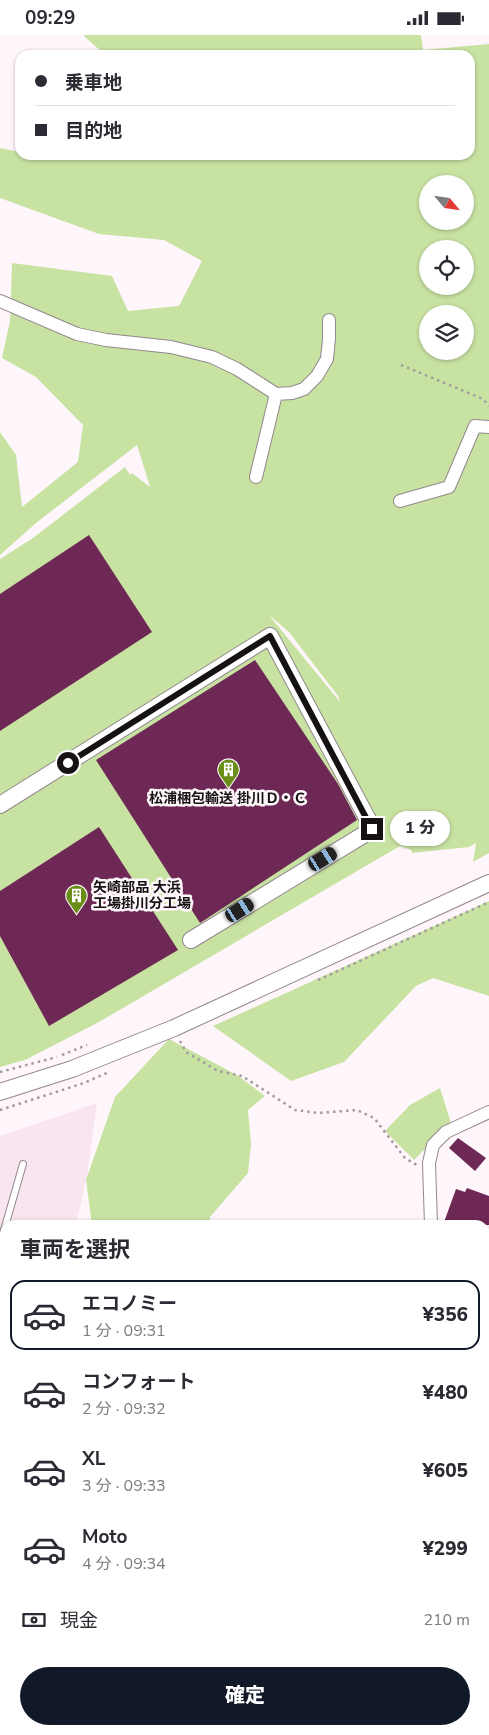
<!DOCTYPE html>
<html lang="ja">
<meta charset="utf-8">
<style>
:root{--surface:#fff;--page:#f2f2f3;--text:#2b2b33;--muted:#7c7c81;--line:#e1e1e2;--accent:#111827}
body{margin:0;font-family:"Nunito Sans","Noto Sans JP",sans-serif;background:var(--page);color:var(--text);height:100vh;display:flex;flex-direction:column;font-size:19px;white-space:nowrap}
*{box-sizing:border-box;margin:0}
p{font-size:16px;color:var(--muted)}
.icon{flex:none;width:28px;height:28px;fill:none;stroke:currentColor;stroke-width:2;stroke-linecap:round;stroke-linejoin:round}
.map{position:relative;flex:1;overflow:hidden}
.details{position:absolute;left:0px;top:1185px;width:490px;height:515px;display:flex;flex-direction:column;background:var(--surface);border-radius:15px 15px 0 0;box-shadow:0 1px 4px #0004}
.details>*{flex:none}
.banner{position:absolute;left:15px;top:15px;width:460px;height:110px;border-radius:15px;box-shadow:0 1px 4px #0004;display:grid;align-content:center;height:110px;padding:0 20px;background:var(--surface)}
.needle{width:32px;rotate:119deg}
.controls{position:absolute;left:419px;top:140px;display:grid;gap:10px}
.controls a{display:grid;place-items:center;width:55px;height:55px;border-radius:50%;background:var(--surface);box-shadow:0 1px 4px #0004;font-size:25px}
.end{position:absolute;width:22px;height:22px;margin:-11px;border:6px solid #161214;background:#fff;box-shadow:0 0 0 2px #fff}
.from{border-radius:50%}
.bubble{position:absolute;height:35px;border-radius:18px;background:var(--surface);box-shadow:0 1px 4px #0004;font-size:16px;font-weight:800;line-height:35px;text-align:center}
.car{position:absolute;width:15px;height:30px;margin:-15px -8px;border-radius:6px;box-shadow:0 0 4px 1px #0007;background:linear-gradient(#222 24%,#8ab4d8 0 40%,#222 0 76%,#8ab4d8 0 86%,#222 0)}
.banner b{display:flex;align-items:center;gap:18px;height:48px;font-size:19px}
.banner b+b{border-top:1px solid var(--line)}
.banner i{width:12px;height:12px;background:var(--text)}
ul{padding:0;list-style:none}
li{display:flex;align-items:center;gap:15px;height:70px;margin:0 10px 8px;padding:0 10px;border:2px solid transparent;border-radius:15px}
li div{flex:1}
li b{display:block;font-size:19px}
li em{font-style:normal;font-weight:800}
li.current{border-color:var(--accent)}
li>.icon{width:45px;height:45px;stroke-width:1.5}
h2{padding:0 20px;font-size:22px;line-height:60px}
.pay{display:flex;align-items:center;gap:12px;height:55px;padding:0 20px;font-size:19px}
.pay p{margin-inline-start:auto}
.action{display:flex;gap:10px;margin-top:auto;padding:10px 20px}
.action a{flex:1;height:58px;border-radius:30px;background:var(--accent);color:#fff;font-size:20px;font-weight:800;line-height:58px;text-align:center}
.status{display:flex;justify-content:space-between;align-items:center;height:35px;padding:0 25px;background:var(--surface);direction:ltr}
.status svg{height:14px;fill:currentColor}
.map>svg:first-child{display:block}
.built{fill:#f9e5f0}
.green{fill:#c8e2a2;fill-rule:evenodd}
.building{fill:#6d2856}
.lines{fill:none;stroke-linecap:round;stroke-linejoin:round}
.service-casing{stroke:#92878d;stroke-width:8}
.minor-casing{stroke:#92878d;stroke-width:14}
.tertiary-casing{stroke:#92878d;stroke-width:18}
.path{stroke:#a29b9e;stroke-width:2.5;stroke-dasharray:2.5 4;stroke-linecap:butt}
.service{stroke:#fff;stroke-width:6}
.minor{stroke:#fff;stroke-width:12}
.tertiary{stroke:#fff;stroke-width:16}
.route{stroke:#161214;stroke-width:6}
.labels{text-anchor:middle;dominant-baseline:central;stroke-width:5;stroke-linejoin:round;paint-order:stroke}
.poi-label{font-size:14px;font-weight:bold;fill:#161214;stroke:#fef6fa}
</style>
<div class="status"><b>09:29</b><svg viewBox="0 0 49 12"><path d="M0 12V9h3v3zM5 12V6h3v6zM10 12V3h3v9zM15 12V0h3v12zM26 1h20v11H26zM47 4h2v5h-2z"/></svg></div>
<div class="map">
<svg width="489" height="1700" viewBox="0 0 489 1700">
<rect width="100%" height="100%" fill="#fef6fa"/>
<!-- built -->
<path class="built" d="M97,1068L87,1141L76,1190H5V1460L0,1482V1101Z"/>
<!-- green -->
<g class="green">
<path d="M83,0H421L423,15L489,9V818L473,827L476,808L469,812L412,818L411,815L400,811L99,987L25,1025L0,1032V524L33,503L125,432L130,440L132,438L150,452L137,410L36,488L0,520V397L16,420L22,472L78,427L83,390L36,342L2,323L10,286L12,228L112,241L128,276L179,271L202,226L164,205L99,199L0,163V113L20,117V120H470V20H105ZM428,149H465V186H428ZM428,214H465V251H428ZM428,279H465V316H428ZM269,580L289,597L338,661L340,667Z"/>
<path d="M489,866V961L433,943L416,951L344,1027L291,1046L213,991Z"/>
<path d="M169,1004L237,1040L265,1061L248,1075L251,1109L248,1138L210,1182L209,1190H92L86,1145L115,1062Z"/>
<path d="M440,1053L451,1088L414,1125L385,1096L410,1070Z"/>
<path d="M5,1502V1695H17L15,1700H0V1523Z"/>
</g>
<!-- building -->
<g class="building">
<path d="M89,500L152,597L0,696V559Z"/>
<path d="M255,625L338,749L357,785L200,888L96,725Z"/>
<path d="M99,792L178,915L49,991L0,901V856Z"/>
<path d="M458,1103L486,1123L475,1136L449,1113Z"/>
<path d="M467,1153L489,1161V1190H443L456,1154L465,1157Z"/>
</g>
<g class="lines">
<defs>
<path id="service" d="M0,1209L23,1129"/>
<g id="minor">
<path d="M0,266L77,299L106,305L171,312L212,322L237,334L276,359L292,358L304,354L317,341L327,324L329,304V285"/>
<path d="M256,442L276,359"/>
<path d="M400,466L449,452L475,391L489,392"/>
<path d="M431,1190L429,1128L433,1110L446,1097L489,1077"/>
<path d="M485,1204L489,1205"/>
<path d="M485,1370L489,1373"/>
<path d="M485,1534L489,1535"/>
<path d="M109,1695V1700"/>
<path d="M411,1695L426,1700"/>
<path d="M288,1700L289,1695"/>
</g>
<g id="tertiary">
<path d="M0,770L270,601L373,794L191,905"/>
<path d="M0,1057L72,1034L174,993L489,848"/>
</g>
</defs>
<!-- service casing -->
<use href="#service" class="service-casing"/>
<!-- minor casing -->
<use href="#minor" class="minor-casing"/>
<!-- tertiary casing -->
<use href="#tertiary" class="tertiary-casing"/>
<!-- path -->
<g class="path">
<path d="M401,330L483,364L489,371"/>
<path d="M318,945L489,867"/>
<path d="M180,1006L186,1017L218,1036L242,1041L295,1075L318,1078L357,1075L374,1083L405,1123L417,1130"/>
<path d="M62,1020L87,1010"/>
<path d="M0,1037L57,1022"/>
<path d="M0,1075L84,1048L109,1037"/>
</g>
<!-- service -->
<use href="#service" class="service"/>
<!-- minor -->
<use href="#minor" class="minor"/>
<!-- tertiary -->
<use href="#tertiary" class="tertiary"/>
</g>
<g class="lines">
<!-- route -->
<path class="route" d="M68,728L270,601L372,794"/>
</g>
<!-- icons -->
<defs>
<symbol id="building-pin" viewBox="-11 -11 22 30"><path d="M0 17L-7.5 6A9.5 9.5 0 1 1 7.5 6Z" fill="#698d16" stroke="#fef6fa"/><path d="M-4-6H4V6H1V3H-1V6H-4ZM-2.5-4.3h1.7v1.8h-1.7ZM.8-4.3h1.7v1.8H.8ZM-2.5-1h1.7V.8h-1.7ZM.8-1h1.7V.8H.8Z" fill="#fff"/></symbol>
</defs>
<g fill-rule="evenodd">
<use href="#building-pin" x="216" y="722" width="25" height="34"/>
<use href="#building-pin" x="64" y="848" width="25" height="34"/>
</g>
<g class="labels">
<!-- poi labels -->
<g class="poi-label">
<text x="228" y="763">松浦梱包輸送 掛川Ｄ・Ｃ</text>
<text x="93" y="852" text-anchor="start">矢崎部品 大浜<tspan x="93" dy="16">工場掛川分工場</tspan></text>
</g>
</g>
</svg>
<div class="controls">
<a><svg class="needle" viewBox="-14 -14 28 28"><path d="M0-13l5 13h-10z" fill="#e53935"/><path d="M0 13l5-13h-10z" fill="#7c7c81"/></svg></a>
<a><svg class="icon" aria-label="locate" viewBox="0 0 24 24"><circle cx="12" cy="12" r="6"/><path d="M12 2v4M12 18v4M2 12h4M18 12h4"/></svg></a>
<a><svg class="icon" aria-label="layers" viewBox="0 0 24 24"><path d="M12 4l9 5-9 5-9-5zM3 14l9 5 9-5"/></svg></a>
</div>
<i class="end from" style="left:68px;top:728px"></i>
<i class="end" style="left:372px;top:794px"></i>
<div class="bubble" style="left:390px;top:776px;width:60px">1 分</div>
<i class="car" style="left:323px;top:824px;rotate:59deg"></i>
<i class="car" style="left:240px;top:875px;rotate:58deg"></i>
<div class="banner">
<b><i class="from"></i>乗車地</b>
<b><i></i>目的地</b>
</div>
<section class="details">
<h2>車両を選択</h2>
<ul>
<li class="current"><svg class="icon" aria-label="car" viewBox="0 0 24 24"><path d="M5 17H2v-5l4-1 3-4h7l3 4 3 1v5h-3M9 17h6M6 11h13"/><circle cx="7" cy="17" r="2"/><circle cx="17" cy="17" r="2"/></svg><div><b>エコノミー</b><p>1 分 · 09:31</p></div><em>¥356</em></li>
<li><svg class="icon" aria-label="car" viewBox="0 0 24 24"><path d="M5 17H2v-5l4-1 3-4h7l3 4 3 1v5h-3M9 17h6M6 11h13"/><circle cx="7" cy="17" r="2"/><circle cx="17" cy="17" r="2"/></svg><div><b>コンフォート</b><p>2 分 · 09:32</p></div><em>¥480</em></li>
<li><svg class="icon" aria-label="car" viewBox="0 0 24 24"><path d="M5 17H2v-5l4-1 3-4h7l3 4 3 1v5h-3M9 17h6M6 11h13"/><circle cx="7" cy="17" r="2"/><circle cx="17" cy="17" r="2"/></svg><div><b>XL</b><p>3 分 · 09:33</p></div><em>¥605</em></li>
<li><svg class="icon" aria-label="car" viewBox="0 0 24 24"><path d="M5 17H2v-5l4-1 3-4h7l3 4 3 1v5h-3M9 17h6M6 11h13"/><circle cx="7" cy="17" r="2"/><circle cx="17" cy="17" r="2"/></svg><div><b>Moto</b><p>4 分 · 09:34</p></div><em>¥299</em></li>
</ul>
<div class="pay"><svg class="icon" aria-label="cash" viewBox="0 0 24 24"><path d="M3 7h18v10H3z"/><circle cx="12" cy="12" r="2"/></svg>現金<p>210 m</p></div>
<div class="action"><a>確定</a></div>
</section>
</div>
